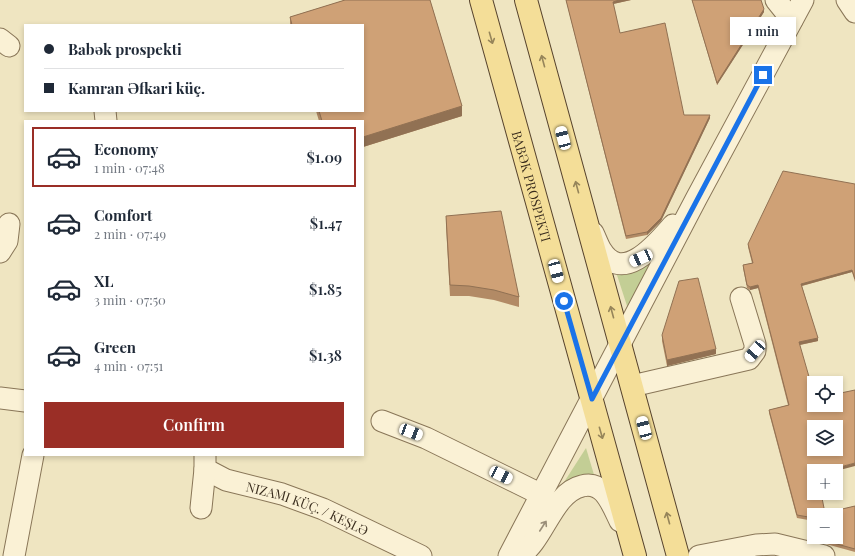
<!DOCTYPE html>
<meta charset="utf-8">
<style>
:root{--surface:#fff;--page:#f6f6f7;--text:#1f2937;--muted:#747a83;--line:#e0e1e3;--accent:#9a2e26}
body{margin:0;font-family:"Playfair Display",serif;background:var(--page);color:var(--text);height:100vh;display:flex;flex-direction:column;font-size:15px;white-space:nowrap}
*{box-sizing:border-box;margin:0}
p{font-size:13px;color:var(--muted)}
.icon{flex:none;width:22px;height:22px;fill:none;stroke:currentColor;stroke-width:2;stroke-linecap:round;stroke-linejoin:round}
.map{position:relative;flex:1;overflow:hidden}
.drawer{position:absolute;left:24px;top:120px;width:340px;height:336px;display:flex;flex-direction:column;background:var(--surface);border-radius:0px;box-shadow:0 2px 6px #0003}
.drawer>*{flex:none}
.banner{position:absolute;left:24px;top:24px;width:340px;height:88px;border-radius:0px;box-shadow:0 2px 6px #0003;display:grid;align-content:center;height:88px;padding:0 20px;background:var(--surface)}
.controls{position:absolute;left:807px;top:376px;display:grid;gap:8px}
.controls a{display:grid;place-items:center;width:36px;height:36px;border-radius:0px;background:var(--surface);box-shadow:0 2px 6px #0003;font-size:20px}
.end{position:absolute;width:18px;height:18px;margin:-9px;border:5px solid #1a73e8;background:#fff;box-shadow:0 0 0 2px #fff}
.from{border-radius:50%}
.bubble{position:absolute;height:28px;border-radius:0px;background:var(--surface);box-shadow:0 2px 6px #0003;font-size:13px;font-weight:600;line-height:28px;text-align:center}
.car{position:absolute;width:12px;height:24px;margin:-12px -6px;border-radius:5px;box-shadow:0 0 3px 1px #0007;background:linear-gradient(#fff 24%,#345 0 40%,#fff 0 76%,#345 0 86%,#fff 0)}
.banner b{display:flex;align-items:center;gap:14px;height:38px;font-size:15px}
.banner b+b{border-top:1px solid var(--line)}
.banner i{width:10px;height:10px;background:var(--text)}
ul{padding:7px 0 0;list-style:none}
li{display:flex;align-items:center;gap:12px;height:60px;margin:0 8px 6px;padding:0 12px;border:2px solid transparent;border-radius:0px}
li div{flex:1}
li b{display:block;font-size:15px}
li em{font-style:normal;font-weight:600}
li.selected{border-color:var(--accent)}
li>.icon{width:36px;height:36px;stroke-width:1.5}
.primary-button{display:flex;gap:8px;margin-top:auto;padding:8px 20px}
.primary-button a{flex:1;height:46px;border-radius:0px;background:var(--accent);color:#fff;font-size:16px;font-weight:600;line-height:46px;text-align:center}
.map>svg:first-child{display:block}
.green{fill:#c3ce95}
.lines{fill:none;stroke-linecap:round;stroke-linejoin:round}
.minor-casing{stroke:#897658;stroke-width:23}
.major-casing{stroke:#57432d;stroke-width:24}
.minor{stroke:#faf1d5;stroke-width:21}
.major{stroke:#f4de98;stroke-width:22}
.wall{fill:#b28a65}
.shaded-wall{fill:#917153}
.building{fill:#cfa176;stroke:#917153;fill-rule:evenodd}
.oneway{stroke:#96855a}
.oneway2{stroke:#9a8e79}
.route{stroke:#1a73e8;stroke-width:5}
.labels{text-anchor:middle;dominant-baseline:central;stroke-width:3;stroke-linejoin:round;paint-order:stroke}
.street-label{font-size:13px;fill:#392c1d;stroke:#f6eed1}
</style>
<div class="map">
<svg width="855" height="556" viewBox="0 0 855 556">
<rect width="100%" height="100%" fill="#efe5c1"/>
<!-- green -->
<g class="green">
<path d="M654,260L628,309L616,272C630,278 643,267 654,260Z"/>
<path d="M586,448L595,478L559,490Z"/>
</g>
<g class="lines">
<defs>
<g id="minor">
<path d="M776,0L792,20"/>
<path d="M847,0L855,12"/>
<path d="M0,39L9,46"/>
<path d="M105,111L106,121"/>
<path d="M593,233C596,239 598,245 601,250C623,286 658,242 673,225"/>
<path d="M0,252L7,241L9,224"/>
<path d="M632,386L749,359L755,351V344L741,298"/>
<path d="M0,398L25,401"/>
<path d="M382,421L426,438L542,495"/>
<path id="s1" d="M205,455V469L226,480L282,494L323,509L421,556"/>
<path d="M201,508L205,469"/>
<path d="M14,556L33,455"/>
<path d="M509,556L696,199L803,0"/>
<path d="M519,556C544,541 552,493 582,486C604,480 612,505 620,521"/>
<path d="M699,556L756,545L775,544L824,556"/>
</g>
<g id="major">
<path id="s2" d="M481,0L635,556"/>
<path d="M526,0L678,556"/>
</g>
</defs>
<!-- minor casing -->
<use href="#minor" class="minor-casing"/>
<!-- major casing -->
<use href="#major" class="major-casing"/>
<!-- minor -->
<use href="#minor" class="minor"/>
<!-- major -->
<use href="#major" class="major"/>
</g>
<!-- wall -->
<g class="wall">
<path d="M345,0H430L462,106V116L363,147V121H319L316,111H363V25H290V17Z"/>
<path d="M566,0H631L613,4L620,33L684,115L710,118L661,221L647,235L626,239Z"/>
<path d="M692,0H761L764,12L717,85Z"/>
<path d="M855,184V282L852,272L802,286L818,341L800,345L814,471L825,513L855,506V552L826,544V541L836,515H814V521L797,518L769,413V410L788,405L758,288L750,290L747,288L743,268V265L752,263L748,247V244Z"/>
<path d="M446,216L519,297V307L494,300L469,296H450L446,226Z"/>
<path d="M662,335L716,354L667,366L662,341Z"/>
</g>
<!-- shaded-wall -->
<g class="shaded-wall">
<path d="M619,0H631L613,4V2Z"/>
<path d="M764,9V12L717,85V83Z"/>
<path d="M462,106V116L363,147V137Z"/>
<path d="M710,115V118L661,221L647,235V232Z"/>
<path d="M852,270V272L801,286V284Z"/>
<path d="M758,285V288L750,290V287Z"/>
<path d="M818,338V341L799,345V342Z"/>
<path d="M716,349V354L667,366V360Z"/>
<path d="M855,463V466L836,471H825Z"/>
</g>
<!-- building -->
<g class="building">
<path d="M345,0H430L462,106L363,137V121H322L319,111H363V25H292L290,17Z"/>
<path d="M566,0H619L613,2L620,33L665,23L684,115H710L661,218L647,232L626,236Z"/>
<path d="M692,0H761L764,9L717,83Z"/>
<path d="M783,171L855,184V279L852,270L801,284L818,338L799,342L814,394V405H836V394L855,390V463L825,471H814V493H821L825,513L855,506V549L826,541L827,537H836V515H814V518L797,515L769,410L789,405L758,285L750,287L747,285L743,265L753,263L748,244ZM814,427H836V449H814Z"/>
<path d="M501,211L519,297L494,290L469,286L450,285L446,216Z"/>
<path d="M698,278L716,349L667,360L662,335L679,281Z"/>
</g>
<!-- one-way arrows -->
<defs><path id="oneway-shaft" d="M-6 0H5M1.5-3L5.5 0L1.5 3" fill="none" stroke-width="1.6" stroke-linecap="round" stroke-linejoin="round"/></defs>
<g class="oneway">
<use href="#oneway-shaft" transform="translate(491 38) rotate(74)"/>
<use href="#oneway-shaft" transform="translate(543 61) rotate(-105)"/>
<use href="#oneway-shaft" transform="translate(577 187) rotate(-105)"/>
<use href="#oneway-shaft" transform="translate(612 312) rotate(-105)"/>
<use href="#oneway-shaft" transform="translate(601 433) rotate(74)"/>
<use href="#oneway-shaft" transform="translate(668 518) rotate(-105)"/>
</g>
<use class="oneway2" href="#oneway-shaft" transform="translate(543 526) rotate(-57)"/>
<g class="lines">
<!-- route -->
<path class="route" d="M564,301L592,399L763,75"/>
</g>
<g class="labels">
<!-- street labels -->
<g class="street-label">
<text stroke="none"><textPath href="#s2" startOffset="193">BABƏK PROSPEKTI</textPath></text>
<text stroke="none"><textPath href="#s1" startOffset="124">NIZAMI KÜÇ. / KEŞLƏ</textPath></text>
</g>
</g>
</svg>
<div class="controls">
<a><svg class="icon" aria-label="locate" viewBox="0 0 24 24"><circle cx="12" cy="12" r="6"/><path d="M12 2v4M12 18v4M2 12h4M18 12h4"/></svg></a>
<a><svg class="icon" aria-label="layers" viewBox="0 0 24 24"><path d="M12 4l9 5-9 5-9-5zM3 14l9 5 9-5"/></svg></a>
<a>+</a>
<a>−</a>
</div>
<i class="end from" style="left:564px;top:301px"></i>
<i class="end" style="left:763px;top:75px"></i>
<div class="bubble" style="left:730px;top:17px;width:66px">1 min</div>
<i class="car" style="left:563px;top:138px;rotate:345deg"></i>
<i class="car" style="left:641px;top:258px;rotate:246deg"></i>
<i class="car" style="left:556px;top:271px;rotate:165deg"></i>
<i class="car" style="left:755px;top:351px;rotate:221deg"></i>
<i class="car" style="left:644px;top:428px;rotate:345deg"></i>
<i class="car" style="left:411px;top:432px;rotate:111deg"></i>
<i class="car" style="left:501px;top:475px;rotate:116deg"></i>
<div class="banner">
<b><i class="from"></i>Babək prospekti</b>
<b><i></i>Kamran Əfkari küç.</b>
</div>
<section class="drawer">
<ul>
<li class="selected"><svg class="icon" aria-label="car" viewBox="0 0 24 24"><path d="M5 17H2v-5l4-1 3-4h7l3 4 3 1v5h-3M9 17h6M6 11h13"/><circle cx="7" cy="17" r="2"/><circle cx="17" cy="17" r="2"/></svg><div><b>Economy</b><p>1 min · 07:48</p></div><em>$1.09</em></li>
<li><svg class="icon" aria-label="car" viewBox="0 0 24 24"><path d="M5 17H2v-5l4-1 3-4h7l3 4 3 1v5h-3M9 17h6M6 11h13"/><circle cx="7" cy="17" r="2"/><circle cx="17" cy="17" r="2"/></svg><div><b>Comfort</b><p>2 min · 07:49</p></div><em>$1.47</em></li>
<li><svg class="icon" aria-label="car" viewBox="0 0 24 24"><path d="M5 17H2v-5l4-1 3-4h7l3 4 3 1v5h-3M9 17h6M6 11h13"/><circle cx="7" cy="17" r="2"/><circle cx="17" cy="17" r="2"/></svg><div><b>XL</b><p>3 min · 07:50</p></div><em>$1.85</em></li>
<li><svg class="icon" aria-label="car" viewBox="0 0 24 24"><path d="M5 17H2v-5l4-1 3-4h7l3 4 3 1v5h-3M9 17h6M6 11h13"/><circle cx="7" cy="17" r="2"/><circle cx="17" cy="17" r="2"/></svg><div><b>Green</b><p>4 min · 07:51</p></div><em>$1.38</em></li>
</ul>
<div class="primary-button"><a>Confirm</a></div>
</section>
</div>
